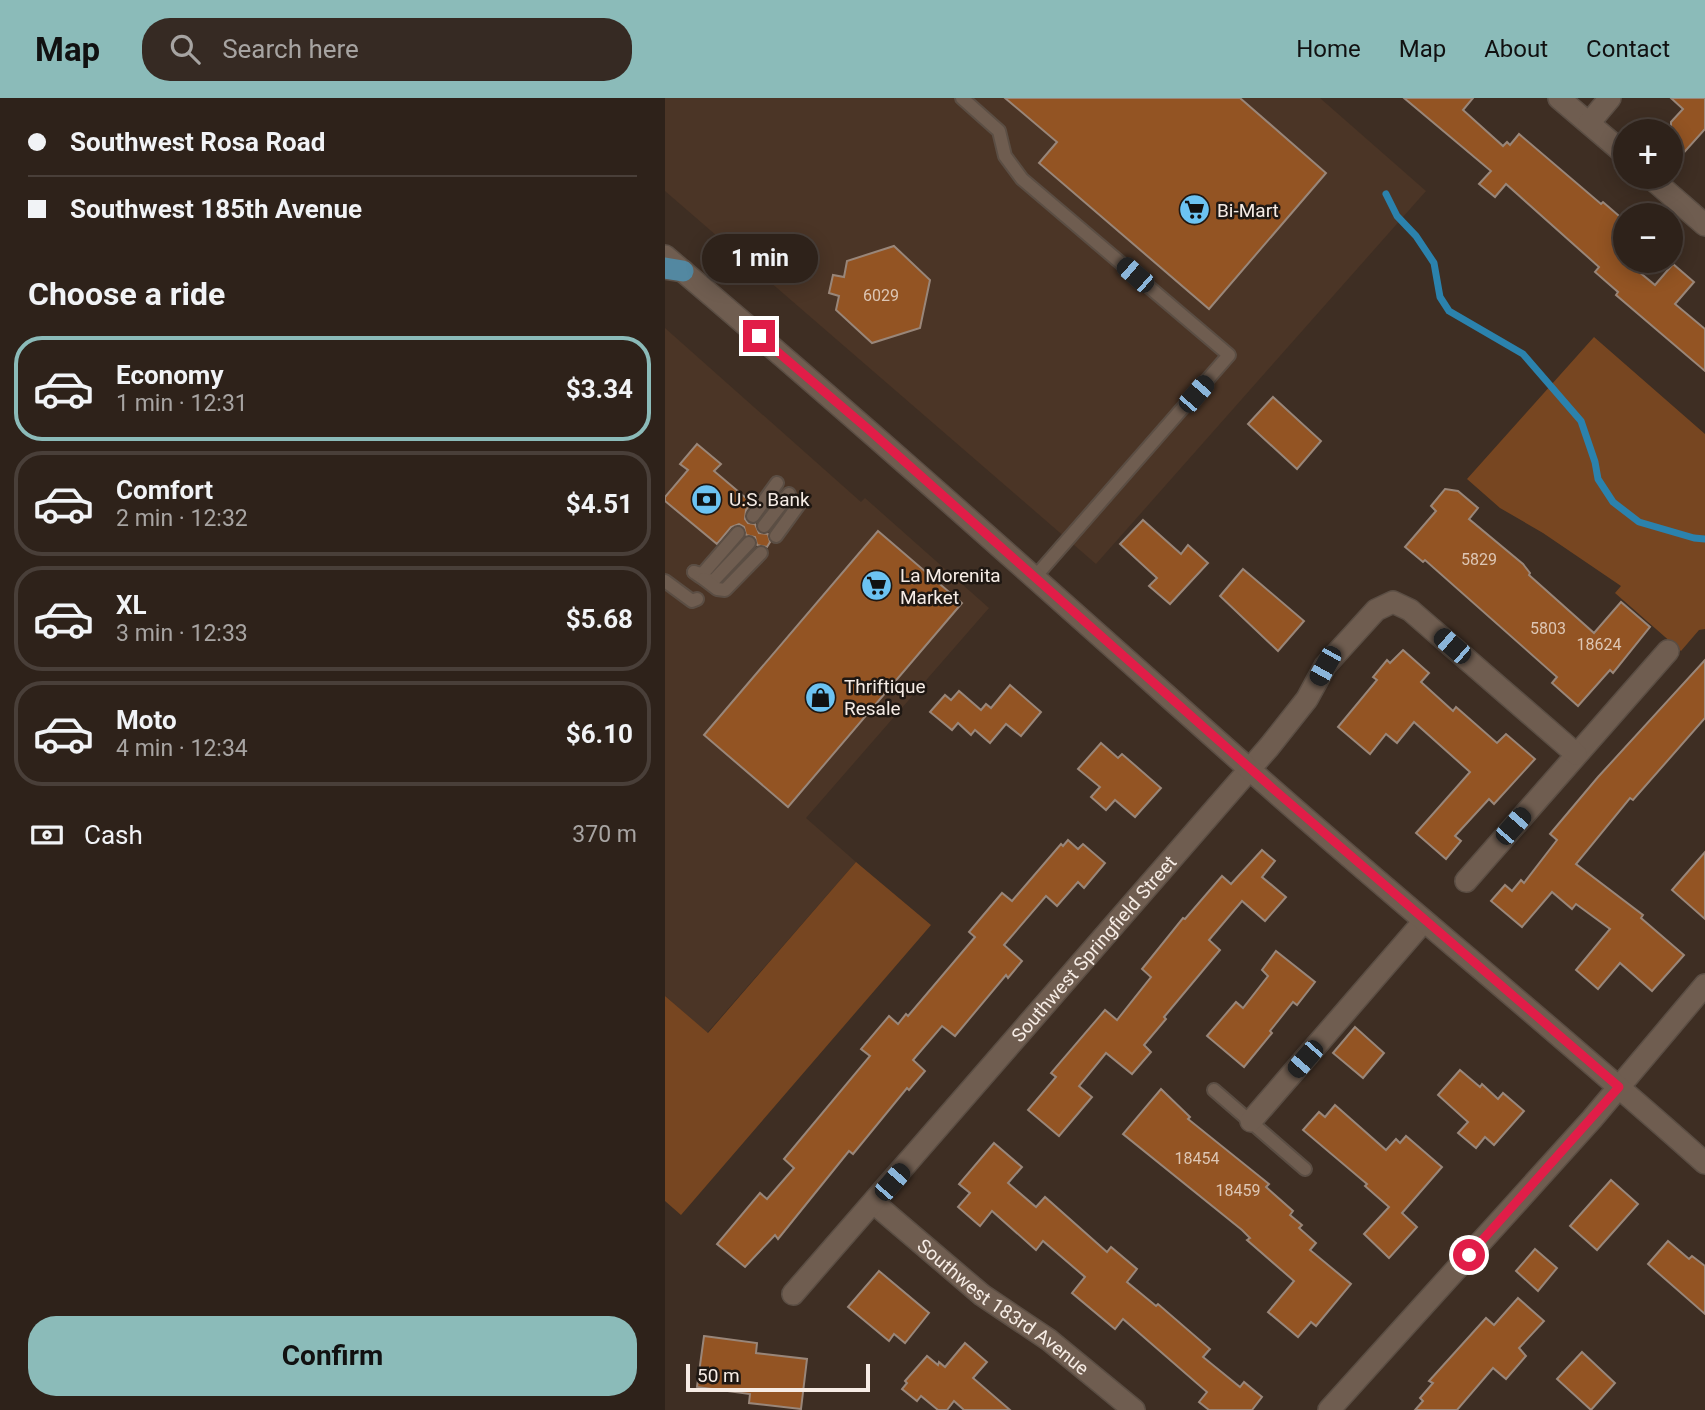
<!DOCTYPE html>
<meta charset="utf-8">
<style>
:root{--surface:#2e221a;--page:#362a23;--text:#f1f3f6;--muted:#a7a4a2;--line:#493f39;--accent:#8bbbb9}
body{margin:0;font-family:Roboto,sans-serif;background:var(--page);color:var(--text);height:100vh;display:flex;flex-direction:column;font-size:26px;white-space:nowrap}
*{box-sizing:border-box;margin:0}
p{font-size:23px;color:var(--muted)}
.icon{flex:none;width:38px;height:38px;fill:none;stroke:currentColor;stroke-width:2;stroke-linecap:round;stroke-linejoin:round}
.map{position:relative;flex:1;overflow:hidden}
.details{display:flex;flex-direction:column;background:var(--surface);width:665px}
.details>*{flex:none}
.banner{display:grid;align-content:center;height:154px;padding:0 28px;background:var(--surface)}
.fabs{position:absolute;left:948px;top:21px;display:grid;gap:14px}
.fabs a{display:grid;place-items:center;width:70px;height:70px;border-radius:50%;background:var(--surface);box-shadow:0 4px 18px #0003,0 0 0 2px var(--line);font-size:35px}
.scale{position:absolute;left:21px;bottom:18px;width:184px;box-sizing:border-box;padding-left:7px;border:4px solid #f6ece5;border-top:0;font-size:19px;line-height:24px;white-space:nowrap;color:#f6ece5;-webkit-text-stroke:5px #1f1813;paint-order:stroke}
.end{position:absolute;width:32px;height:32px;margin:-16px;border:9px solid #e11d48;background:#fff;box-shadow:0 0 0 4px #fff}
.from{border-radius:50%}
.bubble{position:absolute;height:49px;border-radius:24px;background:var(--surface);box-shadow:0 4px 18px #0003,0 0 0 2px var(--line);font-size:23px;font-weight:700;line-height:49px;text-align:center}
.car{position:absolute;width:21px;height:42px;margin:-21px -10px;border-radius:9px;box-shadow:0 0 5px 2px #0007;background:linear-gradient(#222 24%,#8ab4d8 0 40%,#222 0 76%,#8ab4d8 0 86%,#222 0)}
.banner b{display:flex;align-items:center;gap:24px;height:66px;font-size:26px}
.banner b+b{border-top:2px solid var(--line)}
.banner i{width:18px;height:18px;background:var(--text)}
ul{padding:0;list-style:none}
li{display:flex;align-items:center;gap:21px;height:105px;margin:0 14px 10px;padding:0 14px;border:4px solid var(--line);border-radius:28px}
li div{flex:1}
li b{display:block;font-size:26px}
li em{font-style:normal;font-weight:700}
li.active{border-color:var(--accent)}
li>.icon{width:63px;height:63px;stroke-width:1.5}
h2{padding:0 28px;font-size:32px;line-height:84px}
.pay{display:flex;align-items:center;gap:18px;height:77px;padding:0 28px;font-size:26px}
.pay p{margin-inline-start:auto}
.primary-button{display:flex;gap:14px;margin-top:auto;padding:14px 28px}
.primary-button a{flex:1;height:80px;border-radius:28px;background:var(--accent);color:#111;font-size:28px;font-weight:700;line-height:80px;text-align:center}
header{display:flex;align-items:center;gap:42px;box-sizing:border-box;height:98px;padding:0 35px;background:var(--accent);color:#111}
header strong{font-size:33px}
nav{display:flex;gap:38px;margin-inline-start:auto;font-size:24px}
.search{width:490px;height:63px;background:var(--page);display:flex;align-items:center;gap:18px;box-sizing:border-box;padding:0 24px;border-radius:28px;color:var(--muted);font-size:26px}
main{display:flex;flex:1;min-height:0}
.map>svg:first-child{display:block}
.built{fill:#4b3526}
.green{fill:#774621}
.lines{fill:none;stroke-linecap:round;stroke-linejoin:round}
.stream{stroke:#2b82ad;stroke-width:7}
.building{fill:#935423;stroke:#998679;stroke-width:2}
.lane-casing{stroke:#5b4e44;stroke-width:16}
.street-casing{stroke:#5b4e44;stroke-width:24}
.secondary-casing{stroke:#5b4e44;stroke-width:24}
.primary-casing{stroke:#5b4e44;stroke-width:24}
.lane{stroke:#6f5d50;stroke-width:12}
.street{stroke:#6f5d50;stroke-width:21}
.secondary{stroke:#6f5d50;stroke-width:21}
.primary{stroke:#5388a1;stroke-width:21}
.route{stroke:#e11d48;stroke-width:9}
.labels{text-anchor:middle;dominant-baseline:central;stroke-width:5;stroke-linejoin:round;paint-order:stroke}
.number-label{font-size:16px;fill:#ddc6b4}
.poi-label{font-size:19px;fill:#f6ece5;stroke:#1f1813;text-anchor:start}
.street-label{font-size:19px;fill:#f6ece5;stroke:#1f1813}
</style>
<header>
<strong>Map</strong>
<div class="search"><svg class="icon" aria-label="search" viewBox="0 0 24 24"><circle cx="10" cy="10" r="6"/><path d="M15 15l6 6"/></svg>Search here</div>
<nav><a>Home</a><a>Map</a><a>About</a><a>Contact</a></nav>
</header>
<main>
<section class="details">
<div class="banner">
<b><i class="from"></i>Southwest Rosa Road</b>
<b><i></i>Southwest 185th Avenue</b>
</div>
<h2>Choose a ride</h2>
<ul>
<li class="active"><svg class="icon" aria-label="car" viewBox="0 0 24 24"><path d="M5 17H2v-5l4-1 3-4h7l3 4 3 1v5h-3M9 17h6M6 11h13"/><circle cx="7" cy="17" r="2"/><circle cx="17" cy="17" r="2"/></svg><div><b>Economy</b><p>1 min · 12:31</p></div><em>$3.34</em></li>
<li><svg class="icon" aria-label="car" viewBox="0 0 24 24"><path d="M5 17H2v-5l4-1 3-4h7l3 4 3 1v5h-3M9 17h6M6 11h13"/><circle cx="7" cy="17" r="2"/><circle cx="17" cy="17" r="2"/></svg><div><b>Comfort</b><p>2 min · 12:32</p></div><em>$4.51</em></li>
<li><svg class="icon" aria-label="car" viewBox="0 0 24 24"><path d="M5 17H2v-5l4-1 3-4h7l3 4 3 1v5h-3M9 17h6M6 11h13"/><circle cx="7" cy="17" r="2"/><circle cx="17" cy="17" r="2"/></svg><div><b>XL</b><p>3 min · 12:33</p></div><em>$5.68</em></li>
<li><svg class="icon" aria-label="car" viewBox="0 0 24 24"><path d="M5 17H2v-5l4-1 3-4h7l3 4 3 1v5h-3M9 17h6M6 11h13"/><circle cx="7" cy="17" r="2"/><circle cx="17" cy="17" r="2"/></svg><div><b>Moto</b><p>4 min · 12:34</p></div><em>$6.10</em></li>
</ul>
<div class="pay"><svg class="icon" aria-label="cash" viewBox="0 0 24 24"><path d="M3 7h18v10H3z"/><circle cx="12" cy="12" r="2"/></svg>Cash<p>370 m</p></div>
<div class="primary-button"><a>Confirm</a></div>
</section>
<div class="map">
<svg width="1040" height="1312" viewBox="0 0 1040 1312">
<rect width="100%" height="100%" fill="#3e2e23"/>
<!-- built -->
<g class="built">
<path d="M0,0H655L761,93L431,466L0,93Z"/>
<path d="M0,230L196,404L200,400L324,510L141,720L191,764L42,935L0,898Z"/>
</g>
<!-- green -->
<g class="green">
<path d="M929,239L1040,336V531L1034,532L1016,553L950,495L956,488L878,435L835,410L802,381Z"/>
<path d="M191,764L266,827L16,1117L0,1103V898L43,935Z"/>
</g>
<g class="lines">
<!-- stream -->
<path class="stream" d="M721,96L732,118L751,138L769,165L775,199L784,213L858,256L916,323L930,364L933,381L948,404L974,424L1029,440L1040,441"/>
</g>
<!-- building -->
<g class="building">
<path d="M340,0H575L661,75L544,211L374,65L392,44Z"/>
<path d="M739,0H808L798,12L838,48L842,44L845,47L854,36L936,106L938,104L961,124V130L950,142L961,152V163L990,187L1008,166L1029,184L1010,206L1040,231V273L951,197L953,194L930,174L934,169L841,86L830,99L814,86L826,73Z"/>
<path d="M1006,0H1040V31L1006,69V24L1018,11Z"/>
<path d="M229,148L265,182L255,230L207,245L171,212L174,198L164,195L168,177L179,179L182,163Z"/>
<path d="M608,299L656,343L632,371L583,326Z"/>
<path d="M32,346L56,366L49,373L87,405L81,412L80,421L83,425L90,426L94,435L103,436L105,444L102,449L92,447L90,439L81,437L79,429L74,426L66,429L52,446L0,403V399L23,372L15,366Z"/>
<path d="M780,391L793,393L813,410L804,421L858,466L865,475L864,477L929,535L956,504L985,529L948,575L945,572L913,608L887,585L892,579L760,462L758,464L740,449L771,413L766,408Z"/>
<path d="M478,422L516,456L523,447L543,465L505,506L484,488L492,480L455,446Z"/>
<path d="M213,433L297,505L123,709L39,637Z"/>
<path d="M578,471L639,523L613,553L555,498Z"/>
<path d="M738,552L764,575L756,584L788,613L791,609L832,645L841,636L870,661L829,706L824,701L790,738L796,743L781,761L751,735L805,674L749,624L732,645L721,636L705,656L673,629L712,582L708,579L722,562L725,565Z"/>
<path d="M1040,562V620L968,702L965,700L911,766L978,817L976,820L1019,857L987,893L955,865L933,891L911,872L945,831L911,806L907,811L887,794L857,829L826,803L840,787L847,793L856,782L859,785L892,742L885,736L933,679Z"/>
<path d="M345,587L376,614L356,638L341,626L325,645L310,632L306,637L293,625L287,632L265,614L280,597L286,602L294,593L316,612L321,606L326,610Z"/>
<path d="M436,645L453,660L457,656L496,690L470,719L450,702L441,712L426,699L435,689L413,671Z"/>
<path d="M403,742L413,751L418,746L440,765L419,790L413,784L392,808L381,798L339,847L357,863L343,880L341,877L290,938L277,928L248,962L260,973L244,992L242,990L188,1056L184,1053L113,1141L110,1137L80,1169L52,1146L95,1095L102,1101L129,1070L119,1061L205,958L196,951L224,918L233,926L241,916L243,918L310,839L304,834L337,795L347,803L396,746L398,748Z"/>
<path d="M597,752L610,763L597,779L621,799L600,823L577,803L544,842L555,852L499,919L501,921L479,947L486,954L467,976L441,955L414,988L427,999L394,1038L363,1012L391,979L386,975L440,912L452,922L486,879L477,871L518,820L520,821L557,778L566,786Z"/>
<path d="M1040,754V821L1007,792Z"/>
<path d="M611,853L650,884L632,907L628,904L605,933L607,935L579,969L542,938L571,904L578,910L603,878L597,872Z"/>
<path d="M690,929L719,955L698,980L668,955Z"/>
<path d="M795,972L815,989L817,986L833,1001L838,995L859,1013L829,1047L820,1039L811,1050L793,1035L803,1024L773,997Z"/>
<path d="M496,991L525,1019L523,1021L604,1086L601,1089L628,1113L625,1117L637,1127L634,1130L651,1145L645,1152L686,1186L651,1228L646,1224L633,1239L603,1214L629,1183L582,1142L585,1140L577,1132L458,1036Z"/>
<path d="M670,1007L721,1052L731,1041L735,1045L741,1038L777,1069L737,1115L752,1129L724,1160L699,1136L724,1109L700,1088L702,1086L638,1032L654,1014L660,1019Z"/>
<path d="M329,1045L357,1069L343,1085L371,1109L380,1099L442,1154L446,1149L472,1171L462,1184L491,1208L493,1206L545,1251L538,1259L575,1289L579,1284L597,1299L587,1312H544L534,1304L542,1294L458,1221L450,1231L407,1195L420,1179L378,1143L371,1152L327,1113L315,1128L293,1109L305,1095L294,1086Z"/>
<path d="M946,1082L973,1106L932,1152L905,1128Z"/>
<path d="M1003,1143L1024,1161L1027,1158L1040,1168V1216L983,1166Z"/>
<path d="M870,1151L892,1170L873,1193L851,1173Z"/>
<path d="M214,1173L264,1215L240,1245L229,1236L224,1243L183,1209Z"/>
<path d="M853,1200L879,1223L854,1250L861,1258L841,1281L828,1270L792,1312H750L758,1303L755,1300L768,1285L764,1283L821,1220L829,1227Z"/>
<path d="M39,1238L92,1245L91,1255L142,1261L136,1311L84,1305L85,1296L32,1289Z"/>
<path d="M300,1245L322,1264L308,1280L345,1312H299L289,1303L282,1312H273L256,1298L252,1303L237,1291L242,1285L240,1283L262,1258L273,1267L274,1264L280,1269Z"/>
<path d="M917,1254L950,1285L926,1312L892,1281Z"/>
</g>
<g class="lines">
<defs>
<g id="lane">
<path d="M297,0L334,33L340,58L357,81L564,257L370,479"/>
<path d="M88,418L112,385"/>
<path d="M99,428L124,396"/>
<path d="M111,438L135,405"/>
<path d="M29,474C36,479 42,485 50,481L84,445"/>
<path d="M29,474L36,476L40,473L73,435"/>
<path d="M39,481L52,491L60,492L96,455"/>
<path d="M0,483L27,503L32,501"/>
<path d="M549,992L640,1071"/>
</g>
<g id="street">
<path d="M894,0L961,57"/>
<path d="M924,25L945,0"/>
<path d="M985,79L1040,127"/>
<path d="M801,783L1003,553"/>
<path d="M586,1023L759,823"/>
<path id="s1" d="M209,1105L317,1197L384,1242L469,1312"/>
<path id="s2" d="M128,1196L604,649L642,601L660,568L711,512L728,504L745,512L911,656"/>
<path d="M664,1312L927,1021L1040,887"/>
</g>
<path id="secondary" d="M0,158C198,325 390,498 583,670C734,804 890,931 1040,1065"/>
<path id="primary" d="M0,170L18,173"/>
</defs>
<!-- lane casing -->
<use href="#lane" class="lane-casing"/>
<!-- street casing -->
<use href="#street" class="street-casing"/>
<!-- secondary casing -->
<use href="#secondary" class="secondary-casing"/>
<!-- primary casing -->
<use href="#primary" class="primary-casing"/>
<!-- lane -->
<use href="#lane" class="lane"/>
<!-- street -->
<use href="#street" class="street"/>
<!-- secondary -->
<use href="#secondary" class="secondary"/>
<!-- primary -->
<use href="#primary" class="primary"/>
</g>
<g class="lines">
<!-- route -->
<path class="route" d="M94,238L203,331L606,689L954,989L804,1157"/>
</g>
<!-- icons -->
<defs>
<symbol id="supermarket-disc" viewBox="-11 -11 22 22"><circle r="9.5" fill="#6cc3f2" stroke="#1f1813"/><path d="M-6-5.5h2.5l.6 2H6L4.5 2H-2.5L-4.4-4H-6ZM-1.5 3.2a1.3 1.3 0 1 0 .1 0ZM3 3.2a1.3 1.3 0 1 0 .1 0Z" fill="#111"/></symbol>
<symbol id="bank-disc" viewBox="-11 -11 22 22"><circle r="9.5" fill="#6cc3f2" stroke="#1f1813"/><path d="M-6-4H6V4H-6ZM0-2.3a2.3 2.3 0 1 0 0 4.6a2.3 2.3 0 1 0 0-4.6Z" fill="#111"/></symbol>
<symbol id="shop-disc" viewBox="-11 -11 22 22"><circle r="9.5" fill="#6cc3f2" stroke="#1f1813"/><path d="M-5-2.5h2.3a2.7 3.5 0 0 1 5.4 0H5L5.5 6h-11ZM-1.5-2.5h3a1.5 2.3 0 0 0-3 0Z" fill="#111"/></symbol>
</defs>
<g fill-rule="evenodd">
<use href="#supermarket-disc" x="512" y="94" width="35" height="35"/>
<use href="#bank-disc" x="24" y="384" width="35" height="35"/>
<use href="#supermarket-disc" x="194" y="470" width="35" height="35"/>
<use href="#shop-disc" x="138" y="582" width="35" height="35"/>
</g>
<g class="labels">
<!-- number labels -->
<g class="number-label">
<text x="216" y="197">6029</text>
<text x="814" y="461">5829</text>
<text x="883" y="530">5803</text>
<text x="934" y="546">18624</text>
<text x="532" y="1060">18454</text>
<text x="573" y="1092">18459</text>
</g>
<!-- poi labels -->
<g class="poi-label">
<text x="552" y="112">Bi-Mart</text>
<text x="64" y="401">U.S. Bank</text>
<text x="235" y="477">La Morenita<tspan x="235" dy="22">Market</tspan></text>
<text x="179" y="588">Thriftique<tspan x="179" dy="22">Resale</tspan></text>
</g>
<!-- street labels -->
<g class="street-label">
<text stroke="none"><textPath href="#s2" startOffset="458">Southwest Springfield Street</textPath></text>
<text stroke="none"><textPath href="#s1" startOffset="166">Southwest 183rd Avenue</textPath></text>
</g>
</g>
</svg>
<div class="fabs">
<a>+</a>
<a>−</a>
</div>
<div class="scale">50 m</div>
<i class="end from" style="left:804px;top:1157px"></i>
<i class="end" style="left:94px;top:238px"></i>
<div class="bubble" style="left:37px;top:136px;width:116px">1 min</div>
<i class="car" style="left:470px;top:177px;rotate:311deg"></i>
<i class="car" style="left:531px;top:296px;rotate:41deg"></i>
<i class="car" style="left:787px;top:548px;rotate:311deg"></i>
<i class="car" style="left:660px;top:568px;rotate:209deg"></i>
<i class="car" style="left:848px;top:728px;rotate:41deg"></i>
<i class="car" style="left:640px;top:961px;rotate:221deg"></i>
<i class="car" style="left:227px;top:1084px;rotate:41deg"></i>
</div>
</main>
